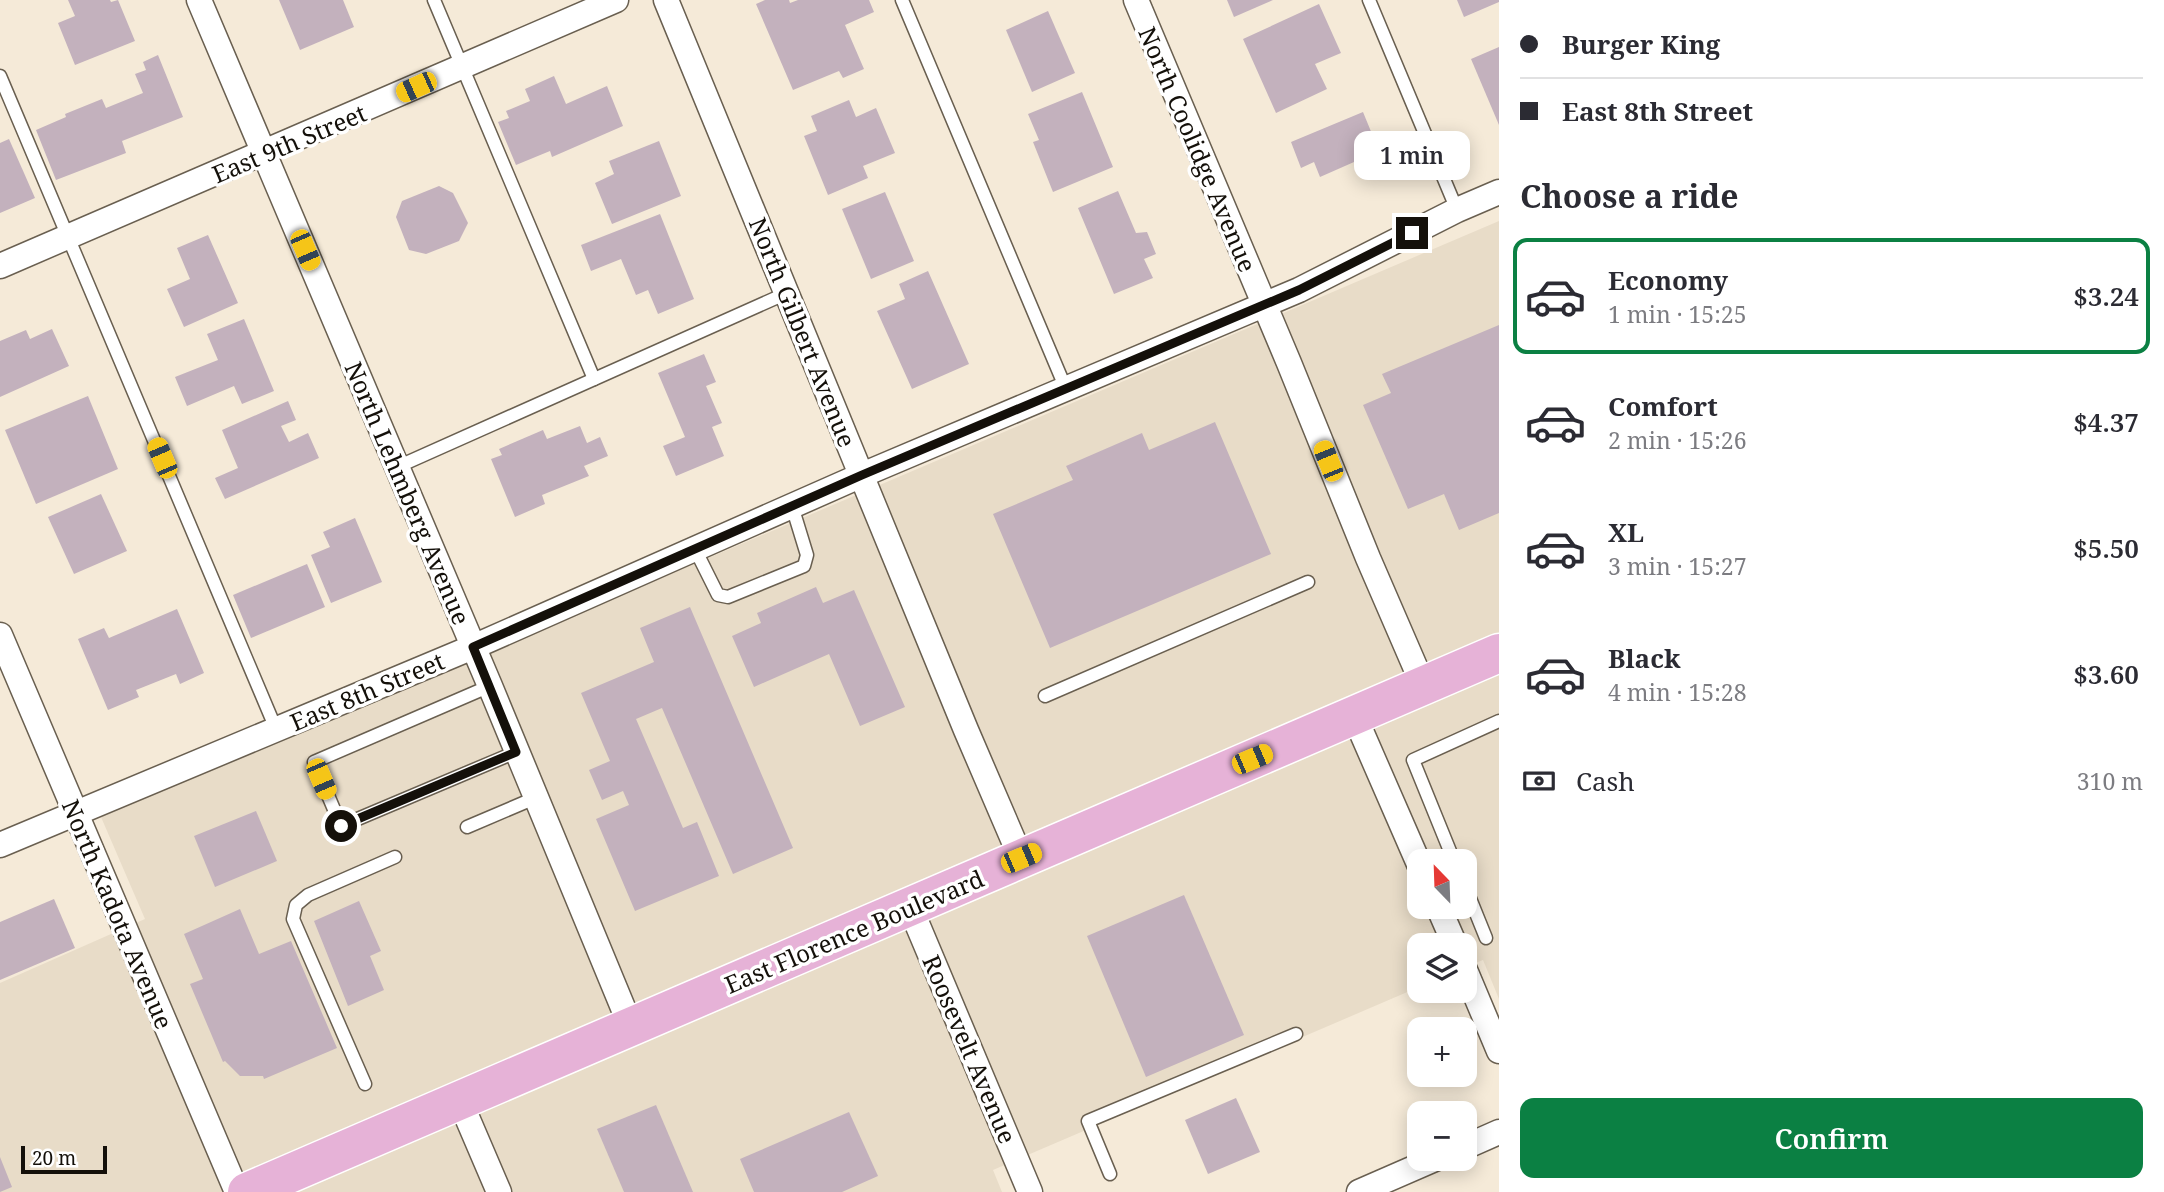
<!DOCTYPE html>
<meta charset="utf-8">
<style>
:root{--surface:#fff;--page:#f7f7f7;--text:#2b2b33;--muted:#7c7c81;--line:#e1e1e2;--accent:#0b8043}
body{margin:0;font-family:"Noto Serif",serif;background:var(--page);color:var(--text);height:100vh;display:flex;flex-direction:column;font-size:26px;white-space:nowrap}
*{box-sizing:border-box;margin:0}
p{font-size:23px;color:var(--muted)}
.icon{flex:none;width:38px;height:38px;fill:none;stroke:currentColor;stroke-width:2;stroke-linecap:round;stroke-linejoin:round}
.map{position:relative;flex:1;overflow:hidden}
.panel{display:flex;flex-direction:column;background:var(--surface);width:665px}
.panel>*{flex:none}
.banner{display:grid;align-content:center;height:154px;padding:0 21px;background:var(--surface)}
.needle{width:46px;rotate:337deg}
.buttons{position:absolute;left:1407px;top:849px;display:grid;gap:14px}
.buttons a{display:grid;place-items:center;width:70px;height:70px;border-radius:14px;background:var(--surface);box-shadow:0 4px 18px #0003;font-size:35px}
.scale{position:absolute;left:21px;bottom:18px;width:86px;box-sizing:border-box;padding-left:7px;border:4px solid #14100a;border-top:0;font-size:19px;line-height:24px;white-space:nowrap;color:#14100a;-webkit-text-stroke:5px #fff;paint-order:stroke}
.end{position:absolute;width:32px;height:32px;margin:-16px;border:9px solid #14100a;background:#fff;box-shadow:0 0 0 4px #fff}
.from{border-radius:50%}
.bubble{position:absolute;height:49px;border-radius:14px;background:var(--surface);box-shadow:0 4px 18px #0003;font-size:23px;font-weight:600;line-height:49px;text-align:center}
.car{position:absolute;width:21px;height:42px;margin:-21px -10px;border-radius:9px;box-shadow:0 0 5px 2px #0007;background:linear-gradient(#f5c518 24%,#345 0 40%,#f5c518 0 76%,#345 0 86%,#f5c518 0)}
.banner b{display:flex;align-items:center;gap:24px;height:66px;font-size:26px}
.banner b+b{border-top:2px solid var(--line)}
.banner i{width:18px;height:18px;background:var(--text)}
ul{padding:0;list-style:none}
li{display:flex;align-items:center;gap:21px;height:116px;margin:0 14px 10px;padding:0 7px;border:4px solid transparent;border-radius:14px}
li div{flex:1}
li b{display:block;font-size:26px}
li em{font-style:normal;font-weight:600}
li.on{border-color:var(--accent)}
li>.icon{width:63px;height:63px;stroke-width:1.5}
h2{padding:0 21px;font-size:32px;line-height:84px}
.pay{display:flex;align-items:center;gap:18px;height:77px;padding:0 21px;font-size:26px}
.pay p{margin-inline-start:auto}
.primary-button{display:flex;gap:14px;margin-top:auto;padding:14px 21px}
.primary-button a{flex:1;height:80px;border-radius:14px;background:var(--accent);color:#fff;font-size:28px;font-weight:600;line-height:80px;text-align:center}
main{display:flex;flex:1;min-height:0}
.map>svg:first-child{display:block}
.commercial{fill:#e8dcc8;fill-rule:evenodd}
.building{fill:#c3b1bd}
.lines{fill:none;stroke-linecap:round;stroke-linejoin:round}
.lane-casing{stroke:#695f50;stroke-width:15}
.street-casing{stroke:#695f50;stroke-width:27}
.primary-casing{stroke:#fff;stroke-width:41}
.lane{stroke:#fff;stroke-width:12}
.street{stroke:#fff;stroke-width:24}
.primary{stroke:#e6b2d7;stroke-width:38}
.route{stroke:#14100a;stroke-width:9}
.labels{text-anchor:middle;dominant-baseline:central;stroke-width:7;stroke-linejoin:round;paint-order:stroke}
.street-label{font-size:24px;fill:#14100a;stroke:#fff}
</style>
<main>
<div class="map">
<svg width="1499" height="1192" viewBox="0 0 1499 1192">
<rect width="100%" height="100%" fill="#f5ead8"/>
<!-- commercial -->
<path class="commercial" d="M1499,221V999L1483,960L1465,967V945H1419V987L993,1170L1002,1192H0V983L145,919L101,817ZM1419,861H1465V906H1419Z"/>
<!-- building -->
<g class="building">
<path d="M68,0H110L111,2L118,0L135,41L75,65L58,23L75,16Z"/>
<path d="M279,0H343L354,27L300,50Z"/>
<path d="M765,0H789L790,3L798,0H869L874,12L845,25L864,69L843,78L839,71L793,90L756,4Z"/>
<path d="M1227,0H1273L1234,17Z"/>
<path d="M1457,0H1499V2L1464,17Z"/>
<path d="M1319,4L1341,53L1315,64L1327,89L1276,113L1243,39Z"/>
<path d="M1048,11L1075,73L1032,92L1006,30Z"/>
<path d="M1499,47V125L1471,59Z"/>
<path d="M158,55L183,117L122,141L126,153L56,180L36,130L66,117L65,114L102,99L106,108L143,93L135,74L146,70L143,62Z"/>
<path d="M554,76L566,104L607,86L623,126L552,157L550,151L516,165L498,122L509,118L506,111L530,101L525,89Z"/>
<path d="M1082,92L1113,167L1053,192L1033,142L1039,140L1028,114Z"/>
<path d="M849,100L856,117L876,108L895,153L863,166L868,178L828,195L804,136L817,131L811,116Z"/>
<path d="M1363,112L1379,151L1320,177L1314,162L1301,168L1291,142Z"/>
<path d="M9,139L35,198L0,213V143Z"/>
<path d="M659,141L681,196L612,224L595,183L614,174L609,161Z"/>
<path d="M439,186L453,193L468,223L459,241L426,254L409,250L396,217L402,201Z"/>
<path d="M1118,191L1136,233L1147,232L1156,254L1144,259L1153,278L1114,294L1078,208Z"/>
<path d="M885,192L914,261L871,279L842,209Z"/>
<path d="M660,214L694,299L658,314L648,290L636,295L621,259L591,271L581,245Z"/>
<path d="M208,235L238,303L184,327L167,289L190,279L177,248Z"/>
<path d="M928,271L969,364L912,389L877,311L905,299L899,284Z"/>
<path d="M244,319L274,391L242,404L234,386L187,406L175,377L218,360L207,334Z"/>
<path d="M1499,325V513L1459,530L1444,494L1408,509L1363,405L1391,393L1382,374Z"/>
<path d="M52,329L69,366L0,397V341L26,330L30,339Z"/>
<path d="M704,354L716,382L706,386L722,423L712,427L724,456L676,476L663,446L685,437L658,373Z"/>
<path d="M88,396L118,469L36,504L5,430Z"/>
<path d="M288,401L296,420L281,426L289,442L308,433L319,458L225,499L215,478L238,468L222,430Z"/>
<path d="M1215,422L1271,554L1050,648L993,514L1073,480L1066,466L1142,433L1149,450Z"/>
<path d="M580,426L587,443L600,437L608,456L584,466L589,476L542,495L545,504L515,517L491,459L502,455L499,449L543,430L547,439Z"/>
<path d="M101,494L127,551L74,574L48,517Z"/>
<path d="M355,518L382,582L331,603L311,555L330,547L323,532Z"/>
<path d="M307,564L325,607L251,638L233,595Z"/>
<path d="M816,587L823,603L854,590L905,707L860,726L829,654L754,687L732,636L761,623L757,613Z"/>
<path d="M690,607L793,848L733,874L662,708L636,719L683,828L697,822L719,876L635,911L596,819L629,805L623,791L602,800L589,770L610,761L581,693L654,662L640,628Z"/>
<path d="M177,609L204,673L180,684L176,674L136,690L139,697L108,710L78,639L104,628L109,638Z"/>
<path d="M256,811L277,861L215,887L194,836Z"/>
<path d="M1184,895L1244,1035L1146,1077L1087,936Z"/>
<path d="M54,899L75,948L0,980V922Z"/>
<path d="M359,901L381,951L370,956L384,990L348,1006L314,921Z"/>
<path d="M240,909L259,954L291,941L337,1048L264,1079L263,1076H240L225,1061L223,1062L190,984L203,979L184,934Z"/>
<path d="M1236,1098L1260,1152L1208,1174L1185,1120Z"/>
<path d="M656,1105L693,1192H624L597,1129Z"/>
<path d="M849,1112L878,1176L842,1192H754L740,1159Z"/>
<path d="M0,1157L12,1187L0,1192Z"/>
</g>
<g class="lines">
<defs>
<g id="lane">
<path d="M434,0L594,379"/>
<path d="M902,0L1066,389"/>
<path d="M1369,0L1457,210"/>
<path d="M0,76L276,729"/>
<path d="M397,467L787,293"/>
<path d="M695,549L718,595L728,597L804,566L807,555L792,506"/>
<path d="M490,686L314,762L341,826L516,752"/>
<path d="M1045,696L1308,582"/>
<path d="M467,827L535,798"/>
<path d="M1454,861L1413,760L1499,721"/>
<path d="M1465,886L1486,938"/>
<path d="M365,1084L293,919L296,905L308,895L395,857"/>
<path d="M1110,1174L1088,1121L1296,1034"/>
</g>
<g id="street">
<path d="M199,0L490,686L631,1027"/>
<path d="M666,0L966,730L1021,858"/>
<path d="M1136,0L1289,363L1368,558L1423,685"/>
<path d="M0,266L616,0"/>
<path d="M0,635L237,1192"/>
<path d="M1354,715L1419,864"/>
<path d="M0,845L473,647L862,475L1299,290L1457,210L1499,192"/>
<path d="M1438,906L1455,945"/>
<path d="M910,907L1030,1192"/>
<path d="M1465,970L1499,1051"/>
<path d="M460,1101L499,1192"/>
<path d="M1465,1147L1499,1132"/>
<path d="M1359,1192L1437,1158"/>
</g>
<path id="primary" d="M247,1192L1499,653"/>
</defs>
<!-- lane casing -->
<use href="#lane" class="lane-casing"/>
<!-- street casing -->
<use href="#street" class="street-casing"/>
<!-- primary casing -->
<use href="#primary" class="primary-casing"/>
<!-- lane -->
<use href="#lane" class="lane"/>
<!-- street -->
<use href="#street" class="street"/>
<!-- primary -->
<use href="#primary" class="primary"/>
</g>
<g class="lines">
<!-- route -->
<path class="route" d="M341,826L516,752L473,647L862,475L1299,290L1412,233"/>
</g>
<g class="labels">
<!-- street labels -->
<g class="street-label">
<text transform="translate(289 143) rotate(-23)">East 9th Street</text>
<text transform="translate(1198 149) rotate(67)">North Coolidge Avenue</text>
<text transform="translate(803 332) rotate(68)">North Gilbert Avenue</text>
<text transform="translate(408 493) rotate(67)">North Lehmberg Avenue</text>
<text transform="translate(367 691) rotate(-23)">East 8th Street</text>
<text transform="translate(118 914) rotate(67)">North Kadota Avenue</text>
<text transform="translate(854 931) rotate(-23)">East Florence Boulevard</text>
<text transform="translate(970 1049) rotate(67)">Roosevelt Avenue</text>
</g>
</g>
</svg>
<div class="buttons">
<a><svg class="needle" viewBox="-14 -14 28 28"><path d="M0-13l5 13h-10z" fill="#e53935"/><path d="M0 13l5-13h-10z" fill="#7c7c81"/></svg></a>
<a><svg class="icon" aria-label="layers" viewBox="0 0 24 24"><path d="M12 4l9 5-9 5-9-5zM3 14l9 5 9-5"/></svg></a>
<a>+</a>
<a>−</a>
</div>
<div class="scale">20 m</div>
<i class="end from" style="left:341px;top:826px"></i>
<i class="end" style="left:1412px;top:233px"></i>
<div class="bubble" style="left:1354px;top:131px;width:116px">1 min</div>
<i class="car" style="left:416px;top:87px;rotate:246deg"></i>
<i class="car" style="left:305px;top:250px;rotate:157deg"></i>
<i class="car" style="left:162px;top:458px;rotate:337deg"></i>
<i class="car" style="left:1328px;top:461px;rotate:338deg"></i>
<i class="car" style="left:1252px;top:759px;rotate:67deg"></i>
<i class="car" style="left:321px;top:779px;rotate:157deg"></i>
<i class="car" style="left:1021px;top:858px;rotate:67deg"></i>
</div>
<section class="panel">
<div class="banner">
<b><i class="from"></i>Burger King</b>
<b><i></i>East 8th Street</b>
</div>
<h2>Choose a ride</h2>
<ul>
<li class="on"><svg class="icon" aria-label="car" viewBox="0 0 24 24"><path d="M5 17H2v-5l4-1 3-4h7l3 4 3 1v5h-3M9 17h6M6 11h13"/><circle cx="7" cy="17" r="2"/><circle cx="17" cy="17" r="2"/></svg><div><b>Economy</b><p>1 min · 15:25</p></div><em>$3.24</em></li>
<li><svg class="icon" aria-label="car" viewBox="0 0 24 24"><path d="M5 17H2v-5l4-1 3-4h7l3 4 3 1v5h-3M9 17h6M6 11h13"/><circle cx="7" cy="17" r="2"/><circle cx="17" cy="17" r="2"/></svg><div><b>Comfort</b><p>2 min · 15:26</p></div><em>$4.37</em></li>
<li><svg class="icon" aria-label="car" viewBox="0 0 24 24"><path d="M5 17H2v-5l4-1 3-4h7l3 4 3 1v5h-3M9 17h6M6 11h13"/><circle cx="7" cy="17" r="2"/><circle cx="17" cy="17" r="2"/></svg><div><b>XL</b><p>3 min · 15:27</p></div><em>$5.50</em></li>
<li><svg class="icon" aria-label="car" viewBox="0 0 24 24"><path d="M5 17H2v-5l4-1 3-4h7l3 4 3 1v5h-3M9 17h6M6 11h13"/><circle cx="7" cy="17" r="2"/><circle cx="17" cy="17" r="2"/></svg><div><b>Black</b><p>4 min · 15:28</p></div><em>$3.60</em></li>
</ul>
<div class="pay"><svg class="icon" aria-label="cash" viewBox="0 0 24 24"><path d="M3 7h18v10H3z"/><circle cx="12" cy="12" r="2"/></svg>Cash<p>310 m</p></div>
<div class="primary-button"><a>Confirm</a></div>
</section>
</main>
